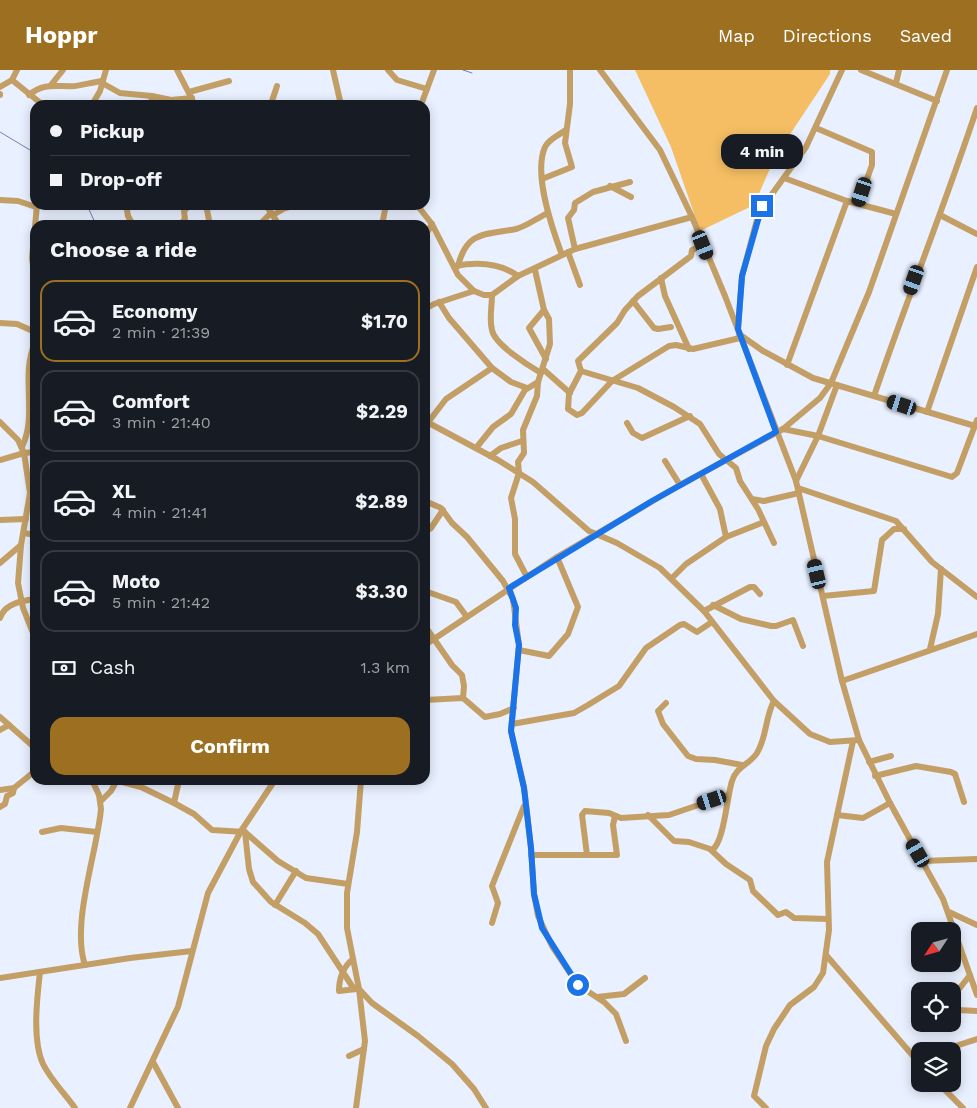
<!DOCTYPE html>
<meta charset="utf-8">
<style>
:root{--surface:#171b24;--page:#20242c;--text:#f1f3f6;--muted:#9ea1a6;--line:#363941;--accent:#9c7020}
body{margin:0;font-family:"Work Sans",sans-serif;background:var(--page);color:var(--text);height:100vh;display:flex;flex-direction:column;font-size:19px;white-space:nowrap}
*{box-sizing:border-box;margin:0}
p{font-size:16px;color:var(--muted)}
.icon{flex:none;width:28px;height:28px;fill:none;stroke:currentColor;stroke-width:2;stroke-linecap:round;stroke-linejoin:round}
.map{position:relative;flex:1;overflow:hidden}
.details{position:absolute;left:30px;top:150px;width:400px;height:565px;display:flex;flex-direction:column;background:var(--surface);border-radius:15px;box-shadow:0 2px 12px #0003}
.details>*{flex:none}
.hud{position:absolute;left:30px;top:30px;width:400px;height:110px;border-radius:15px;box-shadow:0 2px 12px #0003;display:grid;align-content:center;height:110px;padding:0 20px;background:var(--surface)}
.needle{width:32px;rotate:234deg}
.fabs{position:absolute;left:911px;top:852px;display:grid;gap:10px}
.fabs a{display:grid;place-items:center;width:50px;height:50px;border-radius:10px;background:var(--surface);box-shadow:0 2px 12px #0003;font-size:25px}
.end{position:absolute;width:22px;height:22px;margin:-11px;border:6px solid #1a73e8;background:#fff;box-shadow:0 0 0 2px #fff}
.from{border-radius:50%}
.bubble{position:absolute;height:35px;border-radius:15px;background:var(--surface);box-shadow:0 2px 12px #0003;font-size:16px;font-weight:700;line-height:35px;text-align:center}
.car{position:absolute;width:15px;height:30px;margin:-15px -8px;border-radius:6px;box-shadow:0 0 4px 1px #0007;background:linear-gradient(#222 24%,#8ab4d8 0 40%,#222 0 76%,#8ab4d8 0 86%,#222 0)}
.hud b{display:flex;align-items:center;gap:18px;height:48px;font-size:19px}
.hud b+b{border-top:1px solid var(--line)}
.hud i{width:12px;height:12px;background:var(--text)}
ul{padding:0;list-style:none}
li{display:flex;align-items:center;gap:15px;height:82px;margin:0 10px 8px;padding:0 10px;border:2px solid var(--line);border-radius:15px}
li div{flex:1}
li b{display:block;font-size:19px}
li em{font-style:normal;font-weight:700}
li.current{border-color:var(--accent)}
li>.icon{width:45px;height:45px;stroke-width:1.5}
h2{padding:0 20px;font-size:22px;line-height:60px}
.pay{display:flex;align-items:center;gap:12px;height:55px;padding:0 20px;font-size:19px}
.pay p{margin-inline-start:auto}
.cta{display:flex;gap:10px;margin-top:auto;padding:10px 20px}
.cta a{flex:1;height:58px;border-radius:15px;background:var(--accent);color:#fff;font-size:20px;font-weight:700;line-height:58px;text-align:center}
header{display:flex;align-items:center;gap:30px;box-sizing:border-box;height:70px;padding:0 25px;background:var(--accent);color:#fff}
header strong{font-size:24px}
nav{display:flex;gap:28px;margin-inline-start:auto;font-size:18px}
.map>svg:first-child{display:block}
.green{fill:#f5be64}
.lines{fill:none;stroke-linecap:round;stroke-linejoin:round}
.stream{stroke:#6d82b3;stroke-width:1}
.minor{stroke:#c39f66;stroke-width:6}
.route{stroke:#1a73e8;stroke-width:6}
</style>
<header>
<strong>Hoppr</strong>
<nav><a>Map</a><a>Directions</a><a>Saved</a></nav>
</header>
<div class="map">
<svg width="977" height="1038" viewBox="0 0 977 1038">
<rect width="100%" height="100%" fill="#e9f0ff"/>
<!-- green -->
<path class="green" d="M635,0H830V4L775,87L754,135L700,161L671,77Z"/>
<g class="lines">
<!-- stream -->
<g class="stream">
<path d="M463,0L472,3"/>
<path d="M0,62L35,83"/>
<path d="M87,135L96,155"/>
</g>
<!-- minor -->
<g class="minor">
<path d="M177,0L195,35"/>
<path d="M333,0L341,35"/>
<path d="M388,0L397,10L427,19"/>
<path d="M600,0L660,80L692,147L725,226L796,411L842,611L859,670L890,733L943,829L977,925"/>
<path d="M861,0L937,31"/>
<path d="M12,10L43,35"/>
<path d="M102,13L120,23L152,26L151,35"/>
<path d="M896,13L899,0"/>
<path d="M51,15L63,0"/>
<path d="M0,17L12,10L17,0"/>
<path d="M189,22L229,11"/>
<path d="M0,24V25"/>
<path d="M29,25C44,12 57,17 75,16C84,15 93,12 103,11"/>
<path d="M152,26L171,30L192,28"/>
<path d="M92,35L100,21L106,0"/>
<path d="M274,35L272,31L277,16"/>
<path d="M421,35L434,0"/>
<path d="M816,58L872,82V95L858,134"/>
<path d="M784,108L847,131L896,144"/>
<path d="M542,109L572,97L565,73L570,34V0"/>
<path d="M610,116L631,127"/>
<path d="M0,130L18,131L36,137"/>
<path d="M126,135L128,146L133,155"/>
<path d="M206,135L210,155"/>
<path d="M266,135L279,155"/>
<path d="M417,135L432,154L458,205L474,221"/>
<path d="M273,145L285,138L298,135"/>
<path d="M940,145L977,164"/>
<path d="M180,155L185,149L184,141L190,135"/>
<path d="M259,155L271,143"/>
<path d="M382,155L386,135"/>
<path d="M425,166L432,154"/>
<path d="M575,179L568,148L574,140L575,133L593,122L630,112"/>
<path d="M568,182L580,215"/>
<path d="M562,185C552,158 533,104 545,77C549,69 559,65 566,60"/>
<path d="M455,196C476,192 500,193 518,206"/>
<path d="M458,196C467,160 486,165 516,159C527,156 537,148 548,143"/>
<path d="M661,208L665,226L689,279"/>
<path d="M35,212L32,188L37,135"/>
<path d="M492,225C492,236 489,249 492,260C494,274 529,296 541,303"/>
<path d="M633,231L654,258L658,259L671,257"/>
<path d="M439,232L449,248L492,298"/>
<path d="M425,239L434,234L474,221L484,225H492L518,206L575,179L692,147"/>
<path d="M544,240L529,258L546,289"/>
<path d="M0,253L17,254L35,262"/>
<path d="M738,259L742,206L759,142L806,77L842,0"/>
<path d="M739,264L763,281L813,308L975,356"/>
<path d="M787,295L847,131"/>
<path d="M543,299L570,323"/>
<path d="M581,301L638,318L674,337L700,354L719,384L736,398L740,411L758,439L774,473"/>
<path d="M581,301L569,324L568,339L577,345L582,343L612,311L669,276L676,275L693,279L740,268"/>
<path d="M581,301L578,291L617,253L625,240L638,226L691,186L692,180L703,175"/>
<path d="M874,326C907,229 945,135 977,38"/>
<path d="M927,342L977,197"/>
<path d="M425,351L498,390L533,412L589,461L617,473L660,498L704,541L774,631L810,664L830,672L859,670"/>
<path d="M0,352L18,370L24,383L30,423L21,475L18,513L23,538L35,568"/>
<path d="M627,353L633,363L642,368L690,346"/>
<path d="M426,355L446,329L492,298L511,312L527,318"/>
<path d="M783,359L818,366L952,407L957,403L977,350"/>
<path d="M22,377C38,344 20,306 35,273"/>
<path d="M476,378L493,357L511,344L525,320L538,312"/>
<path d="M490,386L501,378L522,371"/>
<path d="M0,390L24,383L35,382"/>
<path d="M665,391L680,415"/>
<path d="M701,404L720,439L726,467"/>
<path d="M796,411L818,366L837,315"/>
<path d="M798,418L896,451L932,492L977,527"/>
<path d="M752,429L764,431L799,423"/>
<path d="M425,431L441,438L452,453L467,467L503,511L513,529L519,575L511,661L524,717L531,778L534,824L538,846L552,876L578,915L604,932L616,944L626,971"/>
<path d="M0,450L26,449"/>
<path d="M425,462L431,458L443,440"/>
<path d="M24,463L35,465"/>
<path d="M0,493L21,475"/>
<path d="M527,507L515,484V449L511,428L519,403L518,392L524,383L523,360L537,326L538,312L550,274L549,249L544,240L535,200"/>
<path d="M672,508L686,494L726,467L764,452"/>
<path d="M425,521L456,532L467,547"/>
<path d="M823,526L874,521L882,470L894,459H904"/>
<path d="M713,535L741,549L771,556H776L793,550L803,576"/>
<path d="M704,541L750,517H754L760,524"/>
<path d="M0,548C5,533 22,531 35,529"/>
<path d="M425,556L452,595L462,605L464,616L463,628"/>
<path d="M425,575L557,487L680,415L783,359L820,328L831,313L869,222L947,0"/>
<path d="M930,579L938,544L941,499"/>
<path d="M519,580L549,586L568,564L578,537L557,487"/>
<path d="M842,611L977,564"/>
<path d="M425,630L463,628L485,647L500,644L514,638"/>
<path d="M666,633L658,641L663,654L688,686L696,689L715,690L742,695"/>
<path d="M0,647L35,678"/>
<path d="M512,654L574,643L588,635L619,616L646,578L680,555L684,554L697,562L712,552"/>
<path d="M0,660L9,655"/>
<path d="M869,692L891,686"/>
<path d="M875,706L916,696L951,702L955,704L964,732"/>
<path d="M115,710L141,717L174,733L194,744L212,760L245,762L249,799L253,812L271,832L305,853L318,864L354,919"/>
<path d="M361,710L357,762L347,823V858L359,919L372,933L418,966L452,994L474,1019L486,1038"/>
<path d="M0,720L14,718"/>
<path d="M101,731L111,721L117,710"/>
<path d="M174,733L179,710"/>
<path d="M0,737L5,734L7,726L13,723L14,718L35,701"/>
<path d="M648,745L674,771L689,772L710,779L726,794L750,810L753,821L778,845L786,842L794,848L828,849"/>
<path d="M837,745L863,748L890,733"/>
<path d="M42,762L61,758L97,762"/>
<path d="M245,762L278,791L306,808L348,814"/>
<path d="M712,780C724,773 727,726 732,711C736,697 750,694 757,683C767,667 765,647 774,631"/>
<path d="M531,785H617L613,755L615,746"/>
<path d="M587,785L582,745L585,741L609,743L621,748L669,745L728,725"/>
<path d="M923,791L977,789"/>
<path d="M275,835L296,801"/>
<path d="M949,842L977,855"/>
<path d="M492,853L498,833L492,816L524,736"/>
<path d="M826,885L920,994"/>
<path d="M353,889C343,897 339,908 339,921L356,919"/>
<path d="M85,895C71,853 97,783 101,739L99,725L92,710"/>
<path d="M40,902C37,928 32,970 43,994C51,1010 65,1024 75,1038"/>
<path d="M0,908L130,888L192,881"/>
<path d="M597,927L624,924L645,908"/>
<path d="M952,928L970,905"/>
<path d="M958,940L977,941"/>
<path d="M940,981L977,969"/>
<path d="M349,986L364,979"/>
<path d="M153,992L178,1038"/>
<path d="M939,1014L963,1038"/>
<path d="M130,1038L178,937L208,823L241,761L275,710"/>
<path d="M356,1038L365,971L359,919"/>
<path d="M766,1038L754,1026L766,976L774,959L790,935L814,917L823,903L829,860L827,792L853,671"/>
</g>
</g>
<g class="lines">
<!-- route -->
<path class="route" d="M578,915L542,858L534,824L531,778L524,718L511,661L519,575L515,555L516,538L509,518L652,431L776,362L738,259L742,206L762,136"/>
</g>
</svg>
<div class="fabs">
<a><svg class="needle" viewBox="-14 -14 28 28"><path d="M0-13l5 13h-10z" fill="#e53935"/><path d="M0 13l5-13h-10z" fill="#9ea1a6"/></svg></a>
<a><svg class="icon" aria-label="locate" viewBox="0 0 24 24"><circle cx="12" cy="12" r="6"/><path d="M12 2v4M12 18v4M2 12h4M18 12h4"/></svg></a>
<a><svg class="icon" aria-label="layers" viewBox="0 0 24 24"><path d="M12 4l9 5-9 5-9-5zM3 14l9 5 9-5"/></svg></a>
</div>
<i class="end from" style="left:578px;top:915px"></i>
<i class="end" style="left:762px;top:136px"></i>
<div class="bubble" style="left:721px;top:64px;width:82px">4 min</div>
<i class="car" style="left:862px;top:122px;rotate:198deg"></i>
<i class="car" style="left:703px;top:175px;rotate:158deg"></i>
<i class="car" style="left:914px;top:210px;rotate:199deg"></i>
<i class="car" style="left:902px;top:335px;rotate:288deg"></i>
<i class="car" style="left:817px;top:504px;rotate:347deg"></i>
<i class="car" style="left:712px;top:730px;rotate:252deg"></i>
<i class="car" style="left:918px;top:783px;rotate:330deg"></i>
<div class="hud">
<b><i class="from"></i>Pickup</b>
<b><i></i>Drop-off</b>
</div>
<section class="details">
<h2>Choose a ride</h2>
<ul>
<li class="current"><svg class="icon" aria-label="car" viewBox="0 0 24 24"><path d="M5 17H2v-5l4-1 3-4h7l3 4 3 1v5h-3M9 17h6M6 11h13"/><circle cx="7" cy="17" r="2"/><circle cx="17" cy="17" r="2"/></svg><div><b>Economy</b><p>2 min · 21:39</p></div><em>$1.70</em></li>
<li><svg class="icon" aria-label="car" viewBox="0 0 24 24"><path d="M5 17H2v-5l4-1 3-4h7l3 4 3 1v5h-3M9 17h6M6 11h13"/><circle cx="7" cy="17" r="2"/><circle cx="17" cy="17" r="2"/></svg><div><b>Comfort</b><p>3 min · 21:40</p></div><em>$2.29</em></li>
<li><svg class="icon" aria-label="car" viewBox="0 0 24 24"><path d="M5 17H2v-5l4-1 3-4h7l3 4 3 1v5h-3M9 17h6M6 11h13"/><circle cx="7" cy="17" r="2"/><circle cx="17" cy="17" r="2"/></svg><div><b>XL</b><p>4 min · 21:41</p></div><em>$2.89</em></li>
<li><svg class="icon" aria-label="car" viewBox="0 0 24 24"><path d="M5 17H2v-5l4-1 3-4h7l3 4 3 1v5h-3M9 17h6M6 11h13"/><circle cx="7" cy="17" r="2"/><circle cx="17" cy="17" r="2"/></svg><div><b>Moto</b><p>5 min · 21:42</p></div><em>$3.30</em></li>
</ul>
<div class="pay"><svg class="icon" aria-label="cash" viewBox="0 0 24 24"><path d="M3 7h18v10H3z"/><circle cx="12" cy="12" r="2"/></svg>Cash<p>1.3 km</p></div>
<div class="cta"><a>Confirm</a></div>
</section>
</div>
